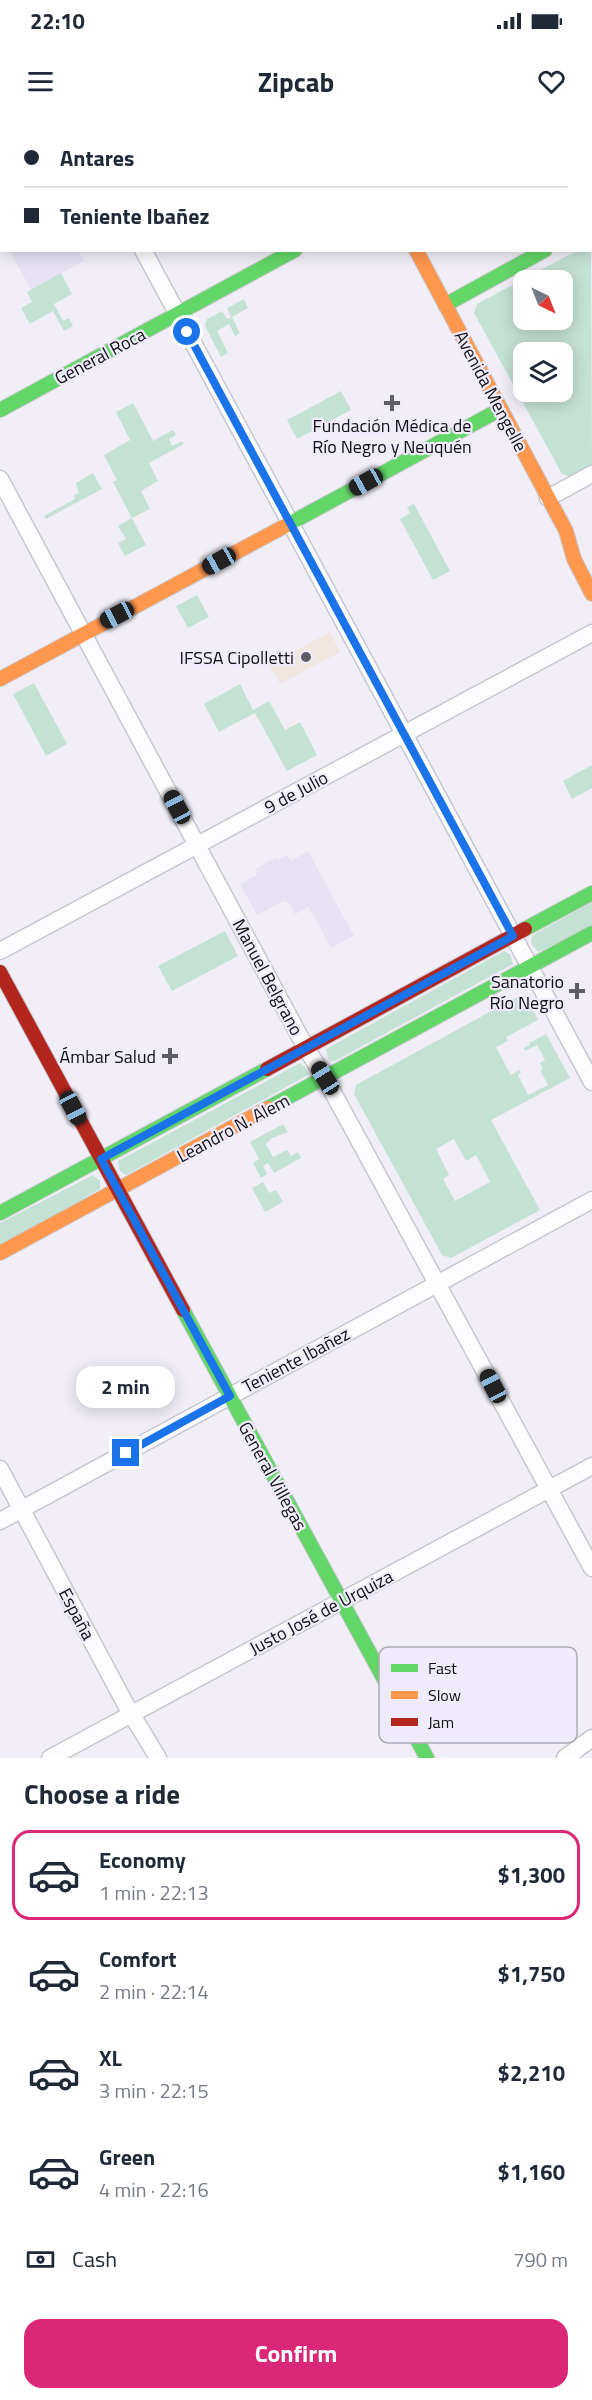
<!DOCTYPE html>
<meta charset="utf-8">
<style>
:root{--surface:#fff;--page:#f6f6f7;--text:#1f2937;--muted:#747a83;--line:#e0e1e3;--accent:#db2777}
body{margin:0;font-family:"Titillium Web",sans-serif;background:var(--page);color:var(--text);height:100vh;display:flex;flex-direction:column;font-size:22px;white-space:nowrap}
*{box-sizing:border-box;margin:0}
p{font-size:20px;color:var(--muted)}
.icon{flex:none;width:33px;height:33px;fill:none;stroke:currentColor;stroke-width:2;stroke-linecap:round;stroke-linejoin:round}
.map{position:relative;height:1638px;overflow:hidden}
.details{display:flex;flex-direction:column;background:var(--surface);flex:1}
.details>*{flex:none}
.hud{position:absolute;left:0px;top:0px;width:592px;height:132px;box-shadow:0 3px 15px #0003;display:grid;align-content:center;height:132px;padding:0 24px;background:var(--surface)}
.needle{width:39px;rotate:137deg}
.buttons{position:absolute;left:513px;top:150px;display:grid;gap:12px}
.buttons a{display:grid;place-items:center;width:60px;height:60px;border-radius:12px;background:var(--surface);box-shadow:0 3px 15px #0003;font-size:30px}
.end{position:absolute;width:27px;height:27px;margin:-14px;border:8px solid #1a73e8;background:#fff;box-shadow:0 0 0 3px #fff}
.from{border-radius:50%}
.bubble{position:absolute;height:42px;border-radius:18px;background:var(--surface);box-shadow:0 3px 15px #0003;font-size:20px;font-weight:700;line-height:42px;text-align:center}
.car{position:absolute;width:18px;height:36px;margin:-18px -9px;border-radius:8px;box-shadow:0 0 4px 2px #0007;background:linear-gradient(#222 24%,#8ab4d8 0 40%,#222 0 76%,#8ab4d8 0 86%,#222 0)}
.hud b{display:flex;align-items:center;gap:21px;height:57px;font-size:22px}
.hud b+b{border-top:2px solid var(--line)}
.hud i{width:15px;height:15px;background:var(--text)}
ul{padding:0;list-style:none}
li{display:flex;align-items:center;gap:18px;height:90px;margin:0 12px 9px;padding:0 12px;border:3px solid transparent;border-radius:18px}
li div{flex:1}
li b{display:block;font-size:22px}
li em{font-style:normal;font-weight:700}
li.current{border-color:var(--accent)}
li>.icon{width:54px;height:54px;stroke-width:1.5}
h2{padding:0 24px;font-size:27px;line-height:72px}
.pay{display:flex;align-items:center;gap:15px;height:66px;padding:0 24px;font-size:22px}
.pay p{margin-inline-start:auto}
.button{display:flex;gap:12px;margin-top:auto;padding:12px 24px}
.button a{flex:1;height:69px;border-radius:18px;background:var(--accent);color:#fff;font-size:24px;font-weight:700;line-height:69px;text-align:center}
.status{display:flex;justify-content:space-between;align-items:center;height:42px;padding:0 30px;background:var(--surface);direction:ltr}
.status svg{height:16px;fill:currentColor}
header{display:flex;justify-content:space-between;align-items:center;height:78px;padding:0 24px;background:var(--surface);font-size:27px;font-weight:700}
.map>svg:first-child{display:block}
.industrial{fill:#e6e2f2}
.education{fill:#f0e7e1}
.green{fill:#c4e2d4;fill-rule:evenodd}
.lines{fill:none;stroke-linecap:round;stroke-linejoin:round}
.street-casing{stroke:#c8c6ce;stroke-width:19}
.fast-casing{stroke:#c8c6ce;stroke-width:16}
.slow-casing{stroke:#c8c6ce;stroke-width:16}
.jam-casing{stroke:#c8c6ce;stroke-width:16}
.street{stroke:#fdfcfe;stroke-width:16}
.fast{stroke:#63d668;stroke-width:14}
.slow{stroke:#ff974d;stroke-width:14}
.jam{stroke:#b3261e;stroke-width:14}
.route{stroke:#1a73e8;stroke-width:8}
.poi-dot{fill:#605e65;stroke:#efebfb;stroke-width:2}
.labels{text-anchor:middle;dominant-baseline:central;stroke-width:4.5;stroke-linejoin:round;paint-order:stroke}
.street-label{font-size:18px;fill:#121116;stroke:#efebfb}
.poi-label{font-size:18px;fill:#121116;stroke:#efebfb;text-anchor:end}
.key{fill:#efebfb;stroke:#adaab6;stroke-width:1.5}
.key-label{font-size:16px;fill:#121116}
</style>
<div class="status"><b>22:10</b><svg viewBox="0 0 49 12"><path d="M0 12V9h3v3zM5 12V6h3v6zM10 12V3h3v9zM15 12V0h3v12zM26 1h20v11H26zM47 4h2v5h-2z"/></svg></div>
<header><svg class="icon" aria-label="menu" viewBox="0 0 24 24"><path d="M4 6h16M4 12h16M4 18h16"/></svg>Zipcab<svg class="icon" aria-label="heart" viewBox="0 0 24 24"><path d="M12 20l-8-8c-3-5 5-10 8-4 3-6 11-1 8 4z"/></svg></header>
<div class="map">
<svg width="592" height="1638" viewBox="0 0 592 1638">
<rect width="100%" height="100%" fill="#f1eef8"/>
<!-- industrial -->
<g class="industrial">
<path d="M10,131H79L84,141L31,170Z"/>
<path d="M308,731L354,816L331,828L309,787L295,794L289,783L283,781L257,795L240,764L257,755L255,749L277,737L279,739L287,735L291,741Z"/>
</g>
<!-- education -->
<path class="education" d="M330,512L340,532L280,564L269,545Z"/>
<!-- green -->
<g class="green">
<path d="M591,122L592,346L571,357L562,354L474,193L477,184L576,131L591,130ZM524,160H562V200H524ZM524,232H562V272H524Z"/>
<path d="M61,153L72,174L54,184L63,201L69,198L73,206L64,211L53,191L30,204L21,188L32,182L27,172Z"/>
<path d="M244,179L248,188L232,197L240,213L235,216L229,204L217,211L228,233L221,237L205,206L207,199L222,191L227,199L231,197L227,188Z"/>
<path d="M341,271L351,290L297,319L287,300Z"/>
<path d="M133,283L153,321L173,310L176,315L169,319L172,326L182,321L184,324L149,343L158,361L141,371L150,389L132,398L146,425L125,436L118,423L126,419L118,406L132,398L113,362L117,360L104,335L130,320L116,292Z"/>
<path d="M93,353L102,369L46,399L44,396L75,379L74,375L79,373L76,363Z"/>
<path d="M414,384L450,451L433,460L400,399L410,393L407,387Z"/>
<path d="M197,475L209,497L188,508L176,486Z"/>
<path d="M34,563L67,624L46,636L13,574Z"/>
<path d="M240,564L253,590L269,581L285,610L300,602L317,635L287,651L255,593L219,612L204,584Z"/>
<path d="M592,645V668L572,679L563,661Z"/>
<path d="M592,782V808L538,832L532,825L531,820L533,815Z"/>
<path d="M225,811L238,836L172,871L158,846Z"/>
<path d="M504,831L510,834L513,844L333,942L328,939L326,929Z"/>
<path d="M517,877L528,880L538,900L506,917L508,921L496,927L511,955L519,950L521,953L518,955L528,975L548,965L540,950L543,949L540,943L545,940L537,925L525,931L524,928L530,925L529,923L546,914L570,958L491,1000L540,1090L451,1138L442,1135L354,974L356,965ZM454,1019L466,1041L476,1035L490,1062L455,1081L443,1059L449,1055L436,1029Z"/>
<path d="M300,943L306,948L308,955L126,1055L120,1051L118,1041Z"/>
<path d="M283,1004L288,1012L272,1018L266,1024L273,1037L287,1030L291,1036L298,1032L301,1038L274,1053L268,1043L263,1046L267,1054L261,1058L253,1043L259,1039L250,1022Z"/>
<path d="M93,1055L100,1061V1069L0,1127V1103Z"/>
<path d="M263,1062L269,1073L276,1070L283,1082L265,1092L252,1068Z"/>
</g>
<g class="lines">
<defs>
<g id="street">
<path d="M72,0L73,2"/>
<path d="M29,2L31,0"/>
<path d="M0,17L2,16"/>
<path d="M143,130L592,962"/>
<path d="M0,359L306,928L325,958L592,1448"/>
<path d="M548,378L592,354"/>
<path d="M0,831L592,513"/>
<path d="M0,1349L126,1585L158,1638"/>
<path d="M0,1401L592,1080"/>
<path d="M50,1638L592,1346"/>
<path d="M565,1638L592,1618"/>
</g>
<g id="fast">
<path d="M591,106L592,105"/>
<path d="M445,185L545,130"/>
<path d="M0,290L295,130"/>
<path d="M285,406L501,289"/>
<path d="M525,809L592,773"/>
<path d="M268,988L592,813"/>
<path d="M0,1093L267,949"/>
<path d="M183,1190L427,1638"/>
</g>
<g id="slow">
<path d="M346,0L347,2"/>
<path d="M416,130L566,411L574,439L592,474"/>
<path d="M0,559L285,406"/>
<path d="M0,1133L268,988"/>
</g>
<g id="jam">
<path d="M0,852L183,1190"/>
<path d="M267,949L525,809"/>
</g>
</defs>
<!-- street casing -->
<use href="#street" class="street-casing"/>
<!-- fast casing -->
<use href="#fast" class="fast-casing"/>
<!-- slow casing -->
<use href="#slow" class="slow-casing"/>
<!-- jam casing -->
<use href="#jam" class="jam-casing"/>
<!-- street -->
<use href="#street" class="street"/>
<!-- fast -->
<use href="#fast" class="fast"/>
<!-- slow -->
<use href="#slow" class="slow"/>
<!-- jam -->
<use href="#jam" class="jam"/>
</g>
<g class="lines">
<!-- route -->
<path class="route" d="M126,1333L230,1276L101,1039L513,816L187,212"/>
</g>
<!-- markers -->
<g class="poi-dot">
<path d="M389 274h6v6h6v6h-6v6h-6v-6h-6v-6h6z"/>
<circle cx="306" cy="537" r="6"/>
<path d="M574 862h6v6h6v6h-6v6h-6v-6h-6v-6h6z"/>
<path d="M167 927h6v6h6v6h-6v6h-6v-6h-6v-6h6z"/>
</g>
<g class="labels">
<!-- street labels -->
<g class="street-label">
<text transform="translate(100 236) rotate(-28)">General Roca</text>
<text transform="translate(491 271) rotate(62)">Avenida Mengelle</text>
<text transform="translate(296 672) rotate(-28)">9 de Julio</text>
<text transform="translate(268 857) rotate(62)">Manuel Belgrano</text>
<text transform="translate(233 1008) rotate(-28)">Leandro N. Alem</text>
<text transform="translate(296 1240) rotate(-28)">Teniente Ibañez</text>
<text transform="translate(273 1356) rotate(61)">General Villegas</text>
<text transform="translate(321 1492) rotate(-28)">Justo José de Urquiza</text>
<text transform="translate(77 1494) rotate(62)">España</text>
</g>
<!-- poi labels -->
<g class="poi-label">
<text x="392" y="305" text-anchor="middle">Fundación Médica de<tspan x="392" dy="21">Río Negro y Neuquén</tspan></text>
<text x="294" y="537">IFSSA Cipolletti</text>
<text x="564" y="861">Sanatorio<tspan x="564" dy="21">Río Negro</tspan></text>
<text x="156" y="936">Ámbar Salud</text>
</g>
</g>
<!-- legend -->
<rect x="379" y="1527" width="198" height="96" rx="9" class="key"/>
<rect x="391" y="1544" width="27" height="8" fill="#63d668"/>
<rect x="391" y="1571" width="27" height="8" fill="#ff974d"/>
<rect x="391" y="1598" width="27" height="8" fill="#b3261e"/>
<g class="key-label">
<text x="428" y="1554">Fast</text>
<text x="428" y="1581">Slow</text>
<text x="428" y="1608">Jam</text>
</g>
</svg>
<div class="buttons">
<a><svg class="needle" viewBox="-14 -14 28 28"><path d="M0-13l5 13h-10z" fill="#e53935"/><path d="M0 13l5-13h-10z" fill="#747a83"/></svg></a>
<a><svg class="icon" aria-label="layers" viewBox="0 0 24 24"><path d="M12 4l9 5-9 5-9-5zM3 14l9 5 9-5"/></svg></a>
</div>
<i class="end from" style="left:187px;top:212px"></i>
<i class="end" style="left:126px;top:1333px"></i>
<div class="bubble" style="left:76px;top:1246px;width:99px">2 min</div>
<i class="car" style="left:366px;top:362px;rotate:241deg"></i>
<i class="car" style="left:219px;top:441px;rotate:241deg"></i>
<i class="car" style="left:117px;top:495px;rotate:242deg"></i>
<i class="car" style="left:177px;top:687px;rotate:332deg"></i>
<i class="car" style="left:325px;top:958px;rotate:328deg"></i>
<i class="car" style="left:73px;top:988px;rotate:152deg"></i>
<i class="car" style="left:493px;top:1266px;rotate:332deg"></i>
<div class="hud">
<b><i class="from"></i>Antares</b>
<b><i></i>Teniente Ibañez</b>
</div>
</div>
<section class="details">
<h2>Choose a ride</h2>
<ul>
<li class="current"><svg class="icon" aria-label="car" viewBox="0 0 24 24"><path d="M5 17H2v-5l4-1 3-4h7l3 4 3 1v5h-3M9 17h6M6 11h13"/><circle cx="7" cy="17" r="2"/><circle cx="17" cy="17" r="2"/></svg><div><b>Economy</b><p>1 min · 22:13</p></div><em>$1,300</em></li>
<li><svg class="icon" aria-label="car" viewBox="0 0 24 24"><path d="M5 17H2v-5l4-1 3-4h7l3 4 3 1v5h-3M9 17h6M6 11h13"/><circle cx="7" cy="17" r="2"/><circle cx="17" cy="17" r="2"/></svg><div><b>Comfort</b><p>2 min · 22:14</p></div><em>$1,750</em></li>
<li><svg class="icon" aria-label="car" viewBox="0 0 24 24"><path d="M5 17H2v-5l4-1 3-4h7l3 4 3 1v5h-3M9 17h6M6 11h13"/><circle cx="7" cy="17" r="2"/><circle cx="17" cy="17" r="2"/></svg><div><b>XL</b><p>3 min · 22:15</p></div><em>$2,210</em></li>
<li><svg class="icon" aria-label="car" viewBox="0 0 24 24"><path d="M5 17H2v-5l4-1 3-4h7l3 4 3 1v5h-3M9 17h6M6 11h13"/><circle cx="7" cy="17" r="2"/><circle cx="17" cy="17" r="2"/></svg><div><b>Green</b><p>4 min · 22:16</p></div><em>$1,160</em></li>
</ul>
<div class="pay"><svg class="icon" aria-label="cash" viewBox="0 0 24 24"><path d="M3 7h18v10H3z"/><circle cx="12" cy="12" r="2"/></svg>Cash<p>790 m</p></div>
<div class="button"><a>Confirm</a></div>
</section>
